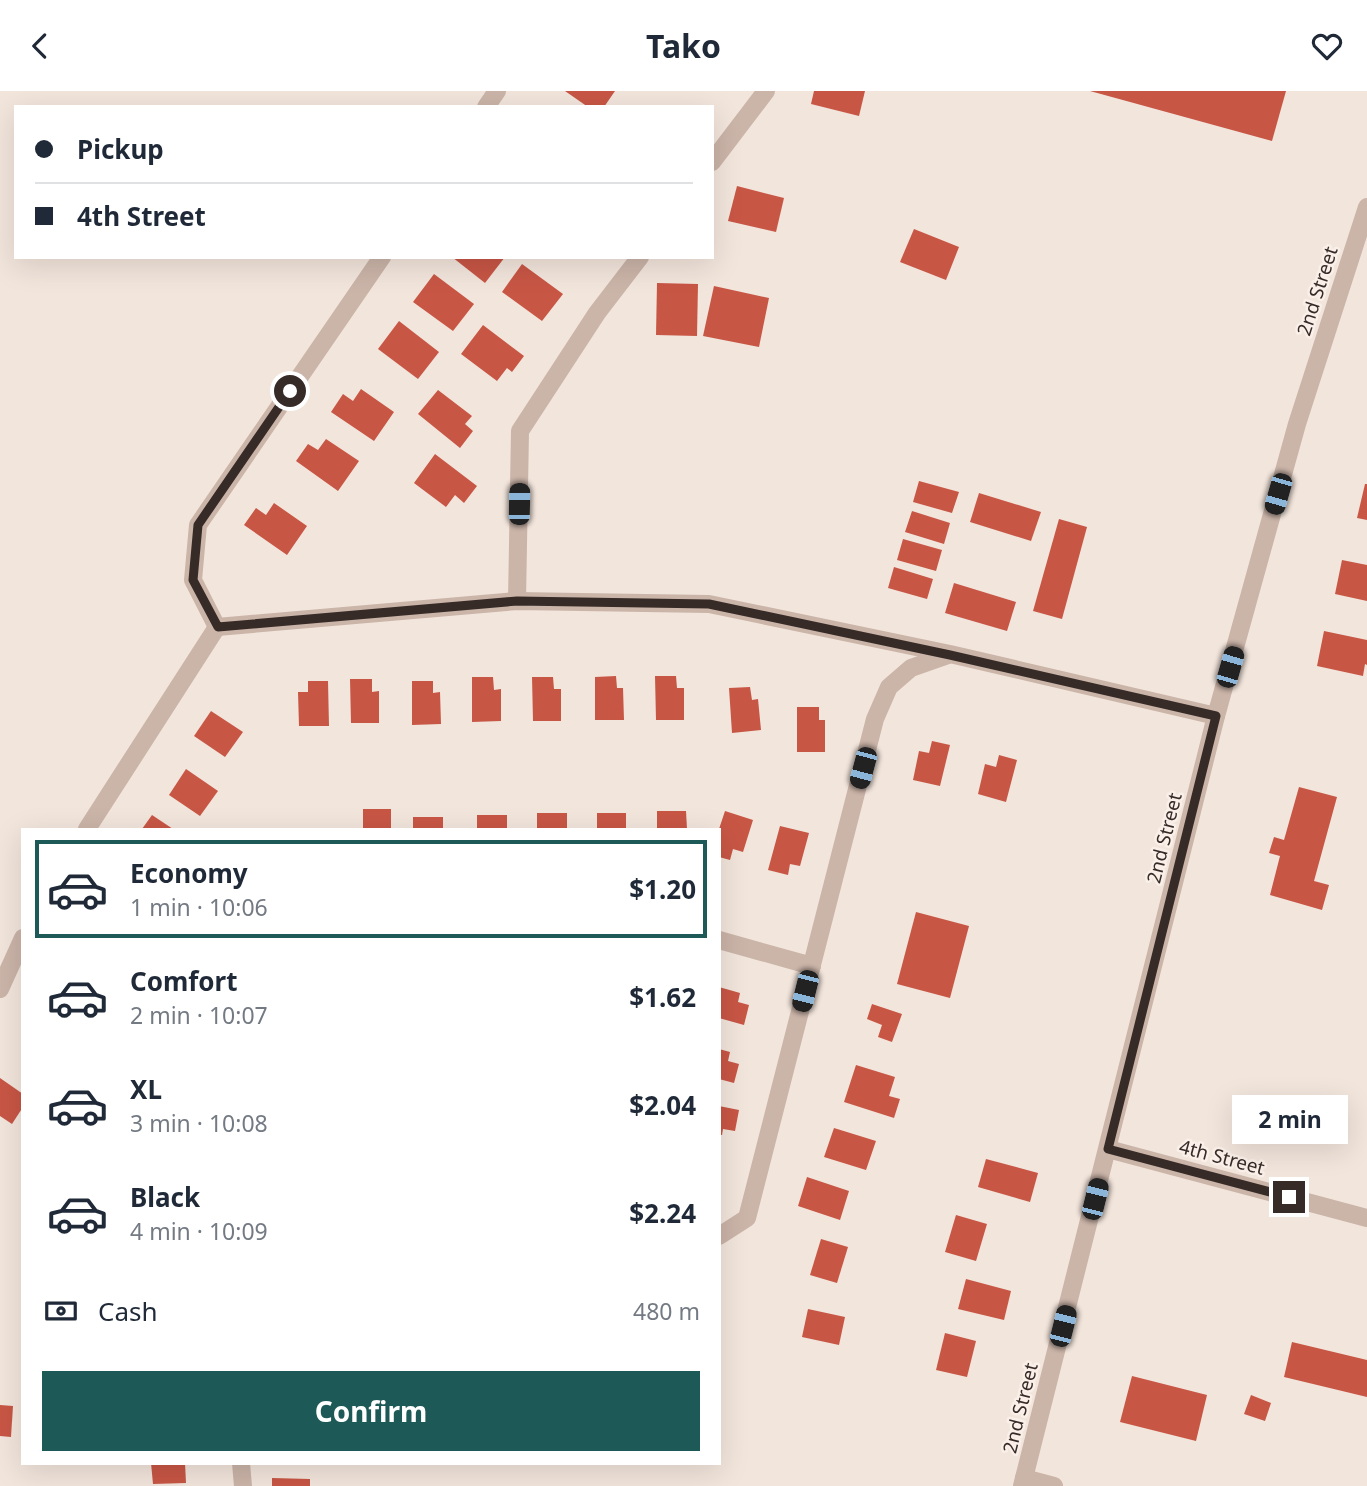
<!DOCTYPE html>
<meta charset="utf-8">
<style>
:root{--surface:#fff;--page:#f6f6f7;--text:#1f2937;--muted:#747a83;--line:#e0e1e3;--accent:#1d5a57}
body{margin:0;font-family:"Noto Sans",sans-serif;background:var(--page);color:var(--text);height:100vh;display:flex;flex-direction:column;font-size:26px;white-space:nowrap}
*{box-sizing:border-box;margin:0}
p{font-size:23px;color:var(--muted)}
.icon{flex:none;width:38px;height:38px;fill:none;stroke:currentColor;stroke-width:2;stroke-linecap:round;stroke-linejoin:round}
.map{position:relative;flex:1;overflow:hidden}
.panel{position:absolute;left:21px;top:737px;width:700px;height:637px;display:flex;flex-direction:column;background:var(--surface);border-radius:0px;box-shadow:0 7px 28px #0002}
.panel>*{flex:none}
.banner{position:absolute;left:14px;top:14px;width:700px;height:154px;border-radius:0px;box-shadow:0 7px 28px #0002;display:grid;align-content:center;height:154px;padding:0 21px;background:var(--surface)}
.end{position:absolute;width:32px;height:32px;margin:-16px;border:9px solid #372b28;background:#fff;box-shadow:0 0 0 4px #fff}
.from{border-radius:50%}
.bubble{position:absolute;height:49px;border-radius:0px;background:var(--surface);box-shadow:0 7px 28px #0002;font-size:23px;font-weight:700;line-height:49px;text-align:center}
.car{position:absolute;width:21px;height:42px;margin:-21px -10px;border-radius:9px;box-shadow:0 0 5px 2px #0007;background:linear-gradient(#222 24%,#8ab4d8 0 40%,#222 0 76%,#8ab4d8 0 86%,#222 0)}
.banner b{display:flex;align-items:center;gap:24px;height:66px;font-size:26px}
.banner b+b{border-top:2px solid var(--line)}
.banner i{width:18px;height:18px;background:var(--text)}
ul{padding:12px 0 0;list-style:none}
li{display:flex;align-items:center;gap:21px;height:98px;margin:0 14px 10px;padding:0 7px;border:4px solid transparent;border-radius:0px}
li div{flex:1}
li b{display:block;font-size:26px}
li em{font-style:normal;font-weight:700}
li.selected{border-color:var(--accent)}
li>.icon{width:63px;height:63px;stroke-width:1.5}
.pay{display:flex;align-items:center;gap:18px;height:77px;padding:0 21px;font-size:26px}
.pay p{margin-inline-start:auto}
.button{display:flex;gap:14px;margin-top:auto;padding:14px 21px}
.button a{flex:1;height:80px;border-radius:0px;background:var(--accent);color:#fff;font-size:28px;font-weight:700;line-height:80px;text-align:center}
header{display:flex;justify-content:space-between;align-items:center;height:91px;padding:0 21px;background:var(--surface);font-size:32px;font-weight:700}
.map>svg:first-child{display:block}
.building{fill:#c85645}
.lines{fill:none;stroke-linecap:round;stroke-linejoin:round}
.street{stroke:#cbb4a8;stroke-width:18}
.route{stroke:#372b28;stroke-width:9}
.labels{text-anchor:middle;dominant-baseline:central;stroke-width:5;stroke-linejoin:round;paint-order:stroke}
.street-label{font-size:19px;fill:#372b28;stroke:#faf0e9}
</style>
<header><svg class="icon" aria-label="back" viewBox="0 0 24 24"><path d="M15 5l-7 7 7 7"/></svg>Tako<svg class="icon" aria-label="heart" viewBox="0 0 24 24"><path d="M12 20l-8-8c-3-5 5-10 8-4 3-6 11-1 8 4z"/></svg></header>
<div class="map">
<svg width="1367" height="1395" viewBox="0 0 1367 1395">
<rect width="100%" height="100%" fill="#f2e5dc"/>
<!-- building -->
<g class="building">
<path d="M565,0H615L604,16H588Z"/>
<path d="M814,0H865L859,25L811,13Z"/>
<path d="M1090,0H1286L1272,50Z"/>
<path d="M737,95L784,107L776,141L728,130Z"/>
<path d="M914,138L959,156L946,189L900,171Z"/>
<path d="M452,166H505L485,192Z"/>
<path d="M522,173L563,203L542,230L502,201Z"/>
<path d="M434,183L474,213L453,240L413,211Z"/>
<path d="M657,192L698,193L697,245L656,244Z"/>
<path d="M714,195L769,207L759,256L703,245Z"/>
<path d="M399,230L439,261L418,288L378,258Z"/>
<path d="M483,234L524,265L512,281L507,277L497,290L461,263Z"/>
<path d="M361,298L394,321L374,350L331,321L343,303L353,310Z"/>
<path d="M438,299L472,325L465,333L473,340L460,357L418,323Z"/>
<path d="M326,348L359,370L338,400L296,370L308,353L318,359Z"/>
<path d="M435,363L477,395L464,412L455,404L446,416L414,392Z"/>
<path d="M919,390L959,401L952,422L913,411Z"/>
<path d="M1365,393H1367V429L1357,427Z"/>
<path d="M979,402L1041,421L1031,450L970,431Z"/>
<path d="M274,412L307,435L287,464L244,434L256,417L266,424Z"/>
<path d="M912,420L950,432L944,453L905,441Z"/>
<path d="M1059,428L1087,436L1062,528L1033,520Z"/>
<path d="M903,448L942,459L936,480L897,469Z"/>
<path d="M1342,469L1367,474V510L1335,503Z"/>
<path d="M894,476L933,488L927,508L888,497Z"/>
<path d="M954,492L1016,511L1007,540L945,522Z"/>
<path d="M1324,540L1367,549V574L1365,573L1363,585L1317,575Z"/>
<path d="M616,585L617,597H623L624,629H595V586Z"/>
<path d="M655,585H676L677,597H684V629H656Z"/>
<path d="M472,586H493L494,599L501,598V630L472,631Z"/>
<path d="M532,586H553L554,598H561V630H533Z"/>
<path d="M350,588H372V601L379,600V632H351Z"/>
<path d="M308,590H328L329,635H299L298,601H308Z"/>
<path d="M412,590H433V602L440,601L441,633L412,634Z"/>
<path d="M750,596L752,609L758,608L761,639L732,642L729,597Z"/>
<path d="M797,616H819V629H825V661H797Z"/>
<path d="M211,620L243,641L225,666L194,645Z"/>
<path d="M932,650L950,654L940,695L913,689L919,660L929,662Z"/>
<path d="M999,664L1017,669L1006,711L978,703L985,673L996,676Z"/>
<path d="M186,678L218,700L200,725L169,704Z"/>
<path d="M1299,696L1337,706L1314,790L1329,794L1322,819L1270,804L1280,765L1269,762L1274,746L1284,749Z"/>
<rect x="363" y="718" width="28" height="20"/>
<path d="M657,720H686L687,738H657Z"/>
<path d="M725,720L753,729L743,761L733,758L730,769L719,766V738Z"/>
<rect x="537" y="722" width="30" height="16"/>
<rect x="597" y="722" width="29" height="16"/>
<path d="M152,724L173,738H142Z"/>
<rect x="477" y="724" width="30" height="14"/>
<rect x="413" y="726" width="30" height="12"/>
<path d="M780,735L809,742L800,775L790,773L788,784L768,779Z"/>
<path d="M916,821L969,835L950,907L897,893Z"/>
<path d="M719,896L740,902L738,911L749,914L744,934L719,927Z"/>
<path d="M872,913L902,923L892,951L878,946L882,934L867,928Z"/>
<path d="M719,958L730,961L728,970L739,973L734,992L719,988Z"/>
<path d="M856,974L895,986L889,1005L900,1008L894,1027L844,1011Z"/>
<path d="M0,987L23,1003V1016L12,1033L0,1025Z"/>
<path d="M719,1015L739,1019L735,1040L723,1038L722,1044H719Z"/>
<path d="M834,1037L876,1050L866,1079L824,1066Z"/>
<path d="M986,1068L1038,1082L1030,1111L978,1096Z"/>
<path d="M807,1086L849,1100L840,1129L798,1115Z"/>
<path d="M956,1124L987,1133L976,1170L945,1161Z"/>
<path d="M821,1148L848,1156L837,1192L810,1184Z"/>
<path d="M966,1188L1011,1200L1004,1229L958,1218Z"/>
<path d="M808,1218L845,1226L839,1254L802,1246Z"/>
<path d="M945,1242L976,1250L967,1286L936,1279Z"/>
<path d="M1292,1251L1367,1269V1306L1284,1286Z"/>
<path d="M1132,1285L1207,1304L1196,1350L1120,1331Z"/>
<path d="M1251,1304L1271,1312L1265,1330L1244,1323Z"/>
<path d="M0,1314L13,1315L11,1346L0,1345Z"/>
<path d="M151,1372H185L186,1392L153,1393Z"/>
<path d="M272,1387L310,1388V1395H272Z"/>
</g>
<g class="lines">
<!-- street -->
<g class="street">
<path d="M486,16L497,0"/>
<path d="M712,71L766,0"/>
<path d="M517,510L520,340L597,222L640,166"/>
<path d="M217,536L517,510L709,513L950,563L1216,625"/>
<path d="M217,536L193,489L198,434L382,166"/>
<path d="M87,738L217,536"/>
<path d="M719,849L812,875"/>
<path d="M0,898L23,847"/>
<path d="M1108,1058L1367,1127"/>
<path d="M719,1145L747,1127L875,628L889,596L911,577L948,564"/>
<path d="M241,1372L243,1395"/>
<path d="M1024,1387L1054,1395"/>
<path d="M1022,1395L1216,625L1297,333L1367,116"/>
</g>
</g>
<g class="lines">
<!-- route -->
<path class="route" d="M290,300L198,434L193,489L218,536L517,510L709,513L950,564L1216,625L1108,1058L1289,1106"/>
</g>
<g class="labels">
<!-- street labels -->
<g class="street-label">
<text transform="translate(1317 200) rotate(-72)">2nd Street</text>
<text transform="translate(1164 747) rotate(-76)">2nd Street</text>
<text transform="translate(1222 1066) rotate(15)">4th Street</text>
<text transform="translate(1020 1317) rotate(-76)">2nd Street</text>
</g>
</g>
</svg>
<i class="end from" style="left:290px;top:300px"></i>
<i class="end" style="left:1289px;top:1106px"></i>
<div class="bubble" style="left:1232px;top:1004px;width:116px">2 min</div>
<i class="car" style="left:1278px;top:403px;rotate:196deg"></i>
<i class="car" style="left:519px;top:413px;rotate:1deg"></i>
<i class="car" style="left:1230px;top:576px;rotate:16deg"></i>
<i class="car" style="left:863px;top:677px;rotate:195deg"></i>
<i class="car" style="left:805px;top:900px;rotate:194deg"></i>
<i class="car" style="left:1095px;top:1108px;rotate:14deg"></i>
<i class="car" style="left:1063px;top:1235px;rotate:14deg"></i>
<div class="banner">
<b><i class="from"></i>Pickup</b>
<b><i></i>4th Street</b>
</div>
<section class="panel">
<ul>
<li class="selected"><svg class="icon" aria-label="car" viewBox="0 0 24 24"><path d="M5 17H2v-5l4-1 3-4h7l3 4 3 1v5h-3M9 17h6M6 11h13"/><circle cx="7" cy="17" r="2"/><circle cx="17" cy="17" r="2"/></svg><div><b>Economy</b><p>1 min · 10:06</p></div><em>$1.20</em></li>
<li><svg class="icon" aria-label="car" viewBox="0 0 24 24"><path d="M5 17H2v-5l4-1 3-4h7l3 4 3 1v5h-3M9 17h6M6 11h13"/><circle cx="7" cy="17" r="2"/><circle cx="17" cy="17" r="2"/></svg><div><b>Comfort</b><p>2 min · 10:07</p></div><em>$1.62</em></li>
<li><svg class="icon" aria-label="car" viewBox="0 0 24 24"><path d="M5 17H2v-5l4-1 3-4h7l3 4 3 1v5h-3M9 17h6M6 11h13"/><circle cx="7" cy="17" r="2"/><circle cx="17" cy="17" r="2"/></svg><div><b>XL</b><p>3 min · 10:08</p></div><em>$2.04</em></li>
<li><svg class="icon" aria-label="car" viewBox="0 0 24 24"><path d="M5 17H2v-5l4-1 3-4h7l3 4 3 1v5h-3M9 17h6M6 11h13"/><circle cx="7" cy="17" r="2"/><circle cx="17" cy="17" r="2"/></svg><div><b>Black</b><p>4 min · 10:09</p></div><em>$2.24</em></li>
</ul>
<div class="pay"><svg class="icon" aria-label="cash" viewBox="0 0 24 24"><path d="M3 7h18v10H3z"/><circle cx="12" cy="12" r="2"/></svg>Cash<p>480 m</p></div>
<div class="button"><a>Confirm</a></div>
</section>
</div>
